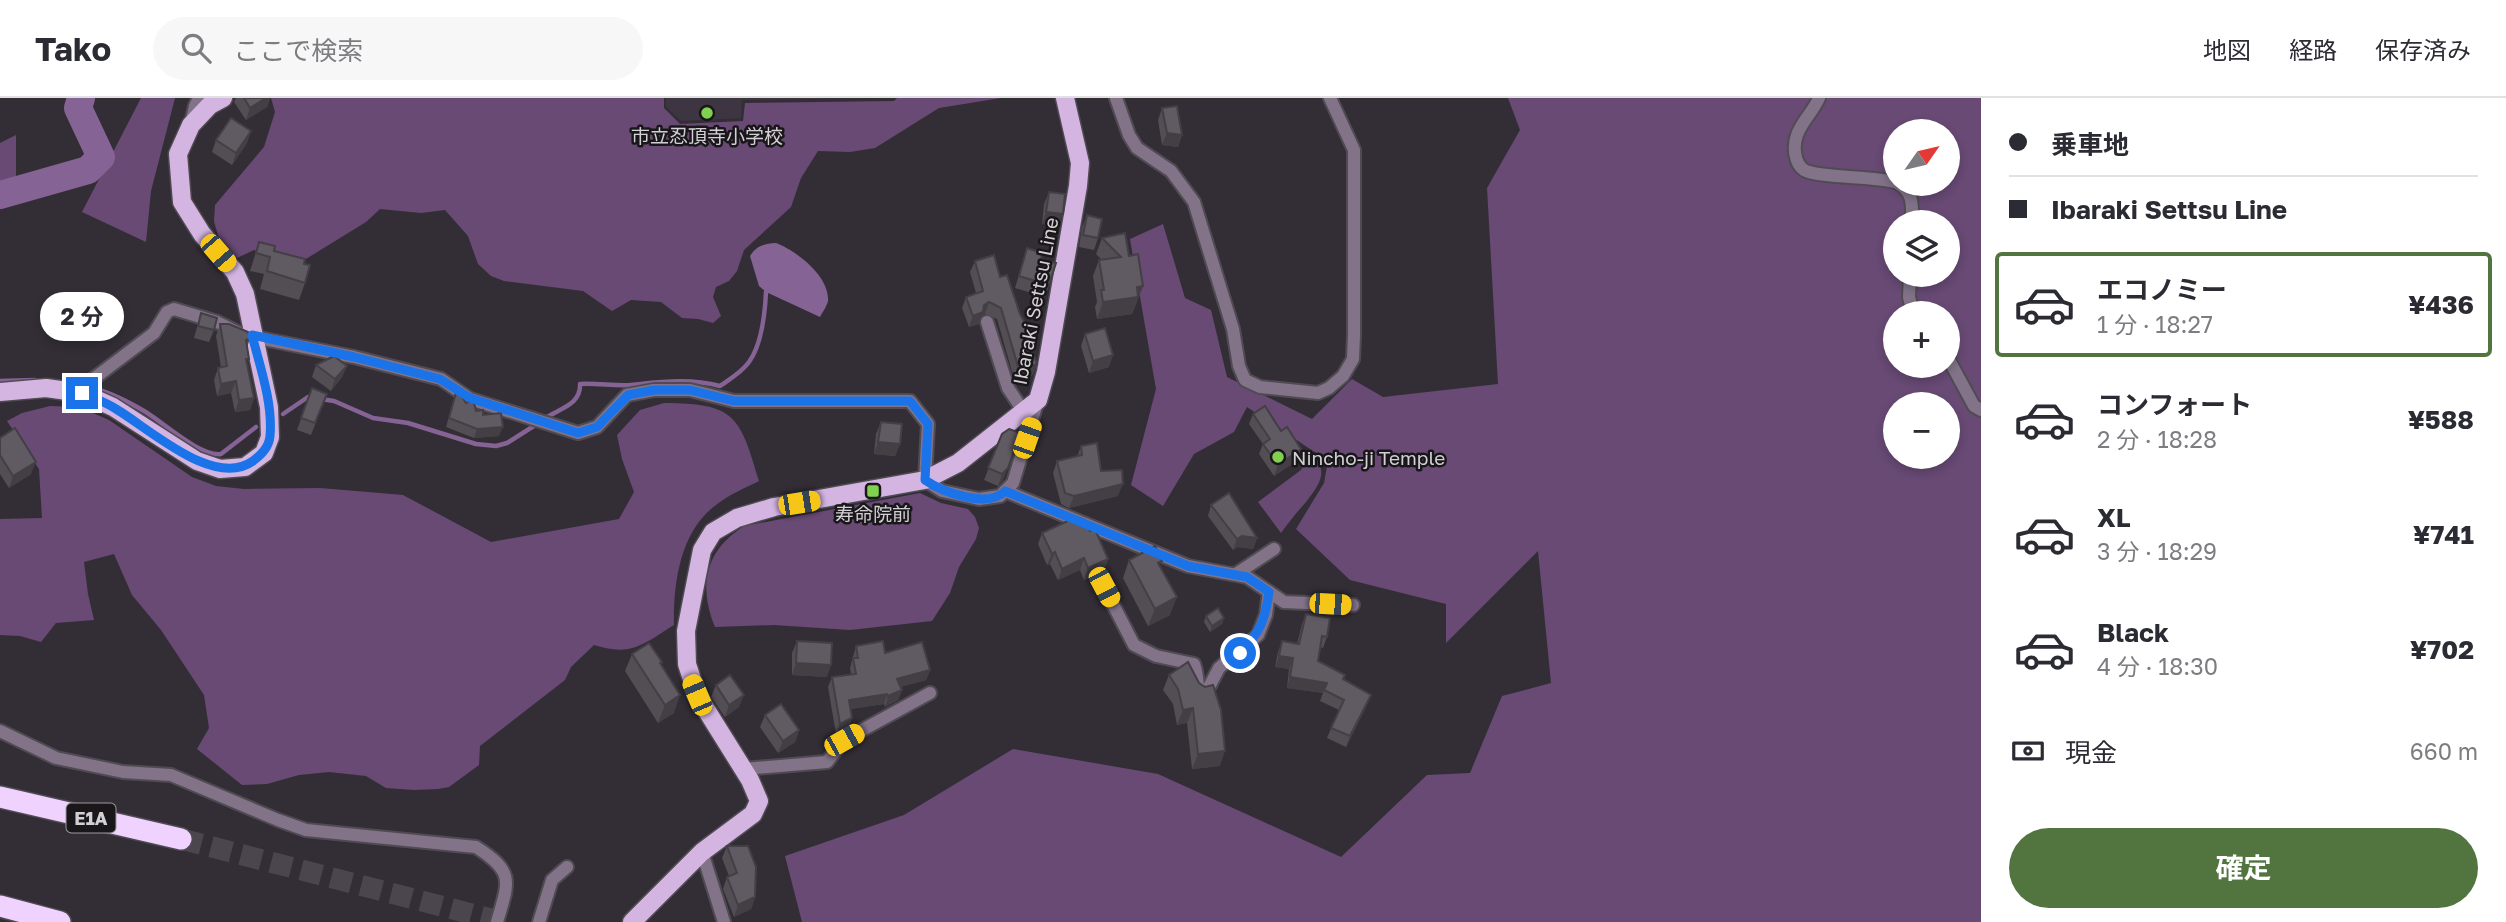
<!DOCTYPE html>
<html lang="ja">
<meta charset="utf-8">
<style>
:root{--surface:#fff;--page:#f7f7f7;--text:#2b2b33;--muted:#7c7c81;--line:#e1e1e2;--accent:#527540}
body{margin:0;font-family:"Golos Text","Noto Sans JP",sans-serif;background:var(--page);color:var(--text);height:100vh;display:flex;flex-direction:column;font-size:26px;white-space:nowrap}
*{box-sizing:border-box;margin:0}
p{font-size:23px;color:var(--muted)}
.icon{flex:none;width:38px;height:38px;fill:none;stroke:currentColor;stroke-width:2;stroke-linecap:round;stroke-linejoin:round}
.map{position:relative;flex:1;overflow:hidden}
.side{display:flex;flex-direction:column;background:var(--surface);width:525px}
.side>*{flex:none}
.banner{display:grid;align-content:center;height:154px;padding:0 28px;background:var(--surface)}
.needle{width:46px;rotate:56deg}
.fabs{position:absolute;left:1883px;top:21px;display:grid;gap:14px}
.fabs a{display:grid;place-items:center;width:77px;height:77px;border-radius:50%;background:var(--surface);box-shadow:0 4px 10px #0003;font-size:35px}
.end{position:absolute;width:32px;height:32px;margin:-16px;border:9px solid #1a73e8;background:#fff;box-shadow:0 0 0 4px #fff}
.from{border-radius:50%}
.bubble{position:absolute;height:49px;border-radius:24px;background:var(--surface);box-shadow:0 4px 10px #0003;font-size:23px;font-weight:700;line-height:49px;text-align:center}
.car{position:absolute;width:21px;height:42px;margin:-21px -10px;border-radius:9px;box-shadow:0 0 5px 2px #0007;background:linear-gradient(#f5c518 24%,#345 0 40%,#f5c518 0 76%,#345 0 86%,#f5c518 0)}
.banner b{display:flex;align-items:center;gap:24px;height:66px;font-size:26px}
.banner b+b{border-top:2px solid var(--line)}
.banner i{width:18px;height:18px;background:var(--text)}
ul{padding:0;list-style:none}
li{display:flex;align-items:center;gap:21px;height:105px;margin:0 14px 10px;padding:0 14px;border:4px solid transparent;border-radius:7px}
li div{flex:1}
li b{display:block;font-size:26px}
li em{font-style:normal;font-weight:700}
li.selected{border-color:var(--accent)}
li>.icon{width:63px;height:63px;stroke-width:1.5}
.pay{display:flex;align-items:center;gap:18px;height:77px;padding:0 28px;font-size:26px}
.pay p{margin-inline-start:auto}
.primary-button{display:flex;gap:14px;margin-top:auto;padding:14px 28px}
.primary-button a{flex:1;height:80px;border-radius:42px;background:var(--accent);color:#fff;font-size:28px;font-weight:700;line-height:80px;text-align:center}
header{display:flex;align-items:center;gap:42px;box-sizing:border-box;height:98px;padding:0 35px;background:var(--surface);border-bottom:2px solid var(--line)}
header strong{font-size:33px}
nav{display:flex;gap:38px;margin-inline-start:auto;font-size:24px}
.search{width:490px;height:63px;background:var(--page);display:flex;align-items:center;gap:18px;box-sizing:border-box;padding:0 24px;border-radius:38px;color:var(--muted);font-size:26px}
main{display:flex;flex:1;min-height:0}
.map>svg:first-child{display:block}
.built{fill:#3e3542}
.green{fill:#684a75;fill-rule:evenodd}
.water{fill:#856394}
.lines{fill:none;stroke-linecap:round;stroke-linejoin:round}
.stream{stroke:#856394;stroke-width:4.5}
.river{stroke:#856394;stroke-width:28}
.highway-tunnel{stroke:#4b464e;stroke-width:21;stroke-dasharray:21 10;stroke-linecap:butt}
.street-casing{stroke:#504b53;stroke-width:16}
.primary-casing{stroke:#504b53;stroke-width:21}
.highway-casing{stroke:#504b53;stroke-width:24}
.street{stroke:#827389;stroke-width:12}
.primary{stroke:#d4b5e2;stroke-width:18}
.highway{stroke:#f0d2fe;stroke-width:21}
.wall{fill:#534d54}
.shaded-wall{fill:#433f45}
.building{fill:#605a62;stroke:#433f45;stroke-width:2}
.route{stroke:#1a73e8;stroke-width:9}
.poi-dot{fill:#81d050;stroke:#1a171b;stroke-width:2.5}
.labels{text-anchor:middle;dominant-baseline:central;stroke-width:5;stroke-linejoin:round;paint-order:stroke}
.shield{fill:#1a171b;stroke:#9c989d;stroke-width:2}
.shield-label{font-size:18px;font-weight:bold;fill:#d3d0d5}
.poi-label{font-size:19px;fill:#d3d0d5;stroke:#1a171b}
.street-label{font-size:19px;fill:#d3d0d5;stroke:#1a171b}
</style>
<header>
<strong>Tako</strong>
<div class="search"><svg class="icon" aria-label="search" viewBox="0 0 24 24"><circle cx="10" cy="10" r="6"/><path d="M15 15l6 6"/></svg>ここで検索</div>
<nav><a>地図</a><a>経路</a><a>保存済み</a></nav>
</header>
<main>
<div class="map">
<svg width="1981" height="824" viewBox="0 0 1981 824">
<rect width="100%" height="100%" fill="#332e36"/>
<!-- built -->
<path class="built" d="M666,0H873L742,2L741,20L681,23L666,9Z"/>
<!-- green -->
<g class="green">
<path d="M141,0H175L151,93L146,144L82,114Z"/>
<path d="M271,0H664V10L680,26L743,23L745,5L894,3L897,0H1001L939,10L875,50L850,54L818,53L801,80L791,109L744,152L737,173L729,183L716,189L713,199L721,218L713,225L698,221L682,220L661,204L631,202L612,213L583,193L504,183L491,178L478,166L468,138L445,112L421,115L380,111L366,124L301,164L277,161L254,152L237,160L218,138L214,123L215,107L264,49L275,14Z"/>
<path d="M1508,0H1981V824H802L785,758L904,717L1013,651L1158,676L1341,759L1427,677L1470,675L1502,598L1551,585L1538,453L1446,545V506L1350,482L1296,431L1324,385L1328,363L1247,309L1234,334L1194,356L1163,408L1131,387L1156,291L1130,141L1163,126L1185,200L1211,212L1227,279L1312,321L1352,281L1383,299L1498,286L1487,90L1520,32ZM1895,33H1948V86H1895ZM1895,124H1948V177H1895ZM1895,215H1948V268H1895ZM1895,306H1948V359H1895Z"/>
<path d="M16,37V86L0,89V45Z"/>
<path d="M664,305C736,305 740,319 759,383C745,390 728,397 716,407C680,433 673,486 674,527C643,546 632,559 594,547L571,569L565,582L480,648L479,667L449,689L438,691L414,692L386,690L366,678L329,674L299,677L267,686L242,687L197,651L209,630L204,597L161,532L132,497L114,456L84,464L88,496L94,522L56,525L41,544L20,538L0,537V421L42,420L39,371L7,323L22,315L50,308L79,309L109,322L192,379L216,388L244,391L320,390L403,397L491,444L619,421L634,394L622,361L617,337L640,312Z"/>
<path d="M1309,351C1329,373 1322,383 1306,404C1297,414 1289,424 1281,435L1258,404L1301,372Z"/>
<path d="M920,395L941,405L968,411L975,419L979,430L976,441L959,469L950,495L932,523L850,532L774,527L715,529C698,487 705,453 744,428Z"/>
</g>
<!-- water -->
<path class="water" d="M776,145C795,152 830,178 828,203C827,208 822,215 820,219L766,194L759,188L750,158C757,147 764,146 776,145Z"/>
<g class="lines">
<!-- stream -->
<g class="stream">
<path d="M0,283L35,282"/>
<path d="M88,289C108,293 127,303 144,313C163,324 200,359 221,356L256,329"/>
<path d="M321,301L334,303L373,320L408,325L476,346L496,348L507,345L537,326"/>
<path d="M283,316L308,299H312"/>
<path d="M544,321C560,310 581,307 580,286C597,285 614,288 630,287C661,284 689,280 720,288C730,281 742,274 749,264C762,246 765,215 766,194"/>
</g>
<!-- river -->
<path class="river" d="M0,97L88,72L101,59L78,10L81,0"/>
<!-- highway-tunnel -->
<path class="highway-tunnel" d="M181,741L503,824"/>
<defs>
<g id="street">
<path d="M1116,0L1129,37L1137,50L1171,73L1194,104L1233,231L1239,268L1245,282L1260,289L1318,295L1329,290L1343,278L1353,261L1354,237V52L1330,0"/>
<path d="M1819,0C1813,14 1802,23 1797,37C1793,48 1794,65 1804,72C1818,80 1874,78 1895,84"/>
<path d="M191,26L195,8L199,0"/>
<path d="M1899,86C1914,95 1912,108 1912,124"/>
<path d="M1910,177L1909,199L1913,215"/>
<path d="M987,224L1008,290L1024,314"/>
<path d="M1948,260L1974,308L1981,312"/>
<path d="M76,294L154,235L167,214L174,211L217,224L243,237L354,259L441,281L470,301L578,335L597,329L627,297L654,292H690L734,303H910L928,326L925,382L942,393L979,401L1000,398L1013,385L1038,302"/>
<path d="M1005,393L1188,468L1247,479L1284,504L1353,507"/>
<path d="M1236,476L1274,451"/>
<path d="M1104,489L1134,547L1156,558L1194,566C1198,576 1196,584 1200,594L1208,591L1219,570L1258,537L1266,517L1269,494"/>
<path d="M0,633L56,660L123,674L171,677L278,722L306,732L476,749C515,774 509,783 497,824"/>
<path d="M744,671L827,664L844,642L930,595"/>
<path d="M702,754L724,824"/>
<path d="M539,824L552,782L567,769"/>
</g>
<g id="primary">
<path d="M0,294L46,290L82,295L113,309L197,363L220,371L245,369L264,355L270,339L269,309L245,196L235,174L202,136L182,104L178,56L191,27L210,7L223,0"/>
<path d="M632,824L702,754L753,716L759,703L750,682L697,597L687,566L686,533L702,452L713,434L737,420L774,409L925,382L958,365L1038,302L1046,274L1078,88L1080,65L1065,0"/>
</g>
<g id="highway">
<path d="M0,699L181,741"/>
<path d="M0,808L60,824"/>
</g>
</defs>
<!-- street casing -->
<use href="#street" class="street-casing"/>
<!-- primary casing -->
<use href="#primary" class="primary-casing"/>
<!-- highway casing -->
<use href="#highway" class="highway-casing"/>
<!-- street -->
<use href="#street" class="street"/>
<!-- primary -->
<use href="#primary" class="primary"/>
<!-- highway -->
<use href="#highway" class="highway"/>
</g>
<!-- wall -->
<g class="wall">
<path d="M236,0H270L267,9L246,22L234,4Z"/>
<path d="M1162,10L1182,37L1178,49L1162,47L1158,22Z"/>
<path d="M216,42L247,45L232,67L212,54Z"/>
<path d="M1049,94L1058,128L1042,126L1044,106Z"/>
<path d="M1087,117L1098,140L1094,152L1079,149L1082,129Z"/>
<path d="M1102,140L1129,158L1143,188L1132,216L1097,221L1095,209L1097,204L1093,178L1099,162L1101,161L1096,156Z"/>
<path d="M259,144L274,153L304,166L305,185L299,202L260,191L264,176L250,173Z"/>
<path d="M1027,150L1041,161L1049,187L1045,199L1015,190Z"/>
<path d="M975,163L1000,179L1029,232L1027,238L1037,266L1033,277L1015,284L997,221L985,216L981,218L979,226L969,229L962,210L966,199L976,195L970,174Z"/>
<path d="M201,215L214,232L209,244L194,240Z"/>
<path d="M220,226L250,241L247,249V265L254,300L250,312L235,314L231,295L217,298L214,282L218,270L221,269L216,238Z"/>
<path d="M1085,236L1109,269L1089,275L1081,248Z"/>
<path d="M316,267L347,268L342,279L331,293L312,279Z"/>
<path d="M312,290L327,296L311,337L297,332Z"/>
<path d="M457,291L466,305L483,317L499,338L474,340L446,329Z"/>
<path d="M1253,316L1281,333L1298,362L1274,378L1259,356L1263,346L1249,326Z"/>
<path d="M881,324L900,346L895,358L874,356L876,336Z"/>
<path d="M1002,336L1003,382L998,388L984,382Z"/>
<path d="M0,340L31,376L9,390L0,376Z"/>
<path d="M1081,348L1118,398L1069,410L1061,406L1053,375L1057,363L1077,359Z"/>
<path d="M1211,407L1257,440L1253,451L1238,449L1233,452L1208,418Z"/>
<path d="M1090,433L1108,461L1104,473L1084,482L1080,472L1058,482L1050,466L1047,467L1038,446L1042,435Z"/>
<path d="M1129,462L1160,468L1170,517L1148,528L1123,480Z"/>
<path d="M1306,516L1327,539L1323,550L1320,549L1318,563L1343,582L1367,607L1346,649L1327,640L1339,612L1320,603L1323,595L1287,590L1289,571L1275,569L1278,554L1282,543L1297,546L1302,526Z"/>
<path d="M1206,518L1224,520L1222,526L1210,534L1204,524Z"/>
<path d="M797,543L827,579L792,577V555Z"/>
<path d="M856,548L885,555L930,572L926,582L900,589L902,592L898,602L885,609L884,606L850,611L852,620L848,630L836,636L828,589L832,579L851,576L850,570Z"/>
<path d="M632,556L662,564L661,567L674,615L658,625L625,573Z"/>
<path d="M1188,564L1220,668L1192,671L1187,625L1177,627L1173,606L1163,592L1169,577Z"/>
<path d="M716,587L739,609L725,619L711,599Z"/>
<path d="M765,617L799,632L795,644L778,655L760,629Z"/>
<path d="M727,748L755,799L751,811L734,819L723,791L727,779L729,778L722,760Z"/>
</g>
<!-- shaded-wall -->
<g class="shaded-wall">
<path d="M266,0H270L267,9L246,22L250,10Z"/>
<path d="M251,33L247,45L232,67L236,55Z"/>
<path d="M1167,35L1182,37L1178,49L1162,47Z"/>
<path d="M1046,114L1063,116L1058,128L1042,126Z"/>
<path d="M1143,188L1132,216L1097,221L1103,204L1137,189Z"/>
<path d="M989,204L985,216L981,218L979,226L969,229L973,218Z"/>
<path d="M1113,257L1109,269L1089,275L1093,263Z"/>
<path d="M1037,266L1033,277L1015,284L1019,272Z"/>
<path d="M347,268L342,279L331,293L335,281Z"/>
<path d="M236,283L231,295L217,298L221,286Z"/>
<path d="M254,300L250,312L235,314L239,302Z"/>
<path d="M503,329L499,338L474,340L477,331Z"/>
<path d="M878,344L900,346L895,358L874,356Z"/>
<path d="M1301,351L1298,362L1274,378L1278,367Z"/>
<path d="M36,364L31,376L9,390L13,378Z"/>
<path d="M1008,370L1003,382L998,388L1002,376Z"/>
<path d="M1123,386L1118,398L1069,410L1074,398Z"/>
<path d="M1242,438L1257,440L1253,451L1238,449L1233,452L1237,441Z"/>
<path d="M1055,454L1050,466L1047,467L1052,456Z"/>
<path d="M1084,460L1080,472L1058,482L1062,471Z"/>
<path d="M1108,461L1104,473L1084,482L1088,470Z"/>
<path d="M1177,499L1170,517L1148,528L1155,511Z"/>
<path d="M1224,520L1222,526L1210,534L1212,528Z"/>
<path d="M1279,558L1293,560L1289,571L1275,569Z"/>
<path d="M796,565L831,567L827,579L792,577Z"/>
<path d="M930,572L926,582L893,591L897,581Z"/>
<path d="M1290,579L1327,585L1323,595L1287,590Z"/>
<path d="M902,592L898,602L885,609L888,598Z"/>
<path d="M887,596L884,606L845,612L849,602Z"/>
<path d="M680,597L674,615L658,625L665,607Z"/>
<path d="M744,597L739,609L725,619L729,607Z"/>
<path d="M1371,597L1367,607L1346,649L1350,638Z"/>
<path d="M1193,610L1187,625L1177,627L1183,612Z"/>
<path d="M852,620L848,630L836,636L840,626Z"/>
<path d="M799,632L795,644L778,655L783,643Z"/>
<path d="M1225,653L1220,668L1192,671L1198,656Z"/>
<path d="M755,799L751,811L734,819L738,807Z"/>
</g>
<!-- building -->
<g class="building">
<path d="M244,0H266L250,10Z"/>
<path d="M1177,8L1182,37L1167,35L1162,10Z"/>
<path d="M231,20L251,33L236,55L216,42Z"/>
<path d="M1049,94L1065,96L1063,116L1046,114Z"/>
<path d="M1087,117L1102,121L1098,140L1083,137Z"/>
<path d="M1125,135L1129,158L1138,156L1143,188L1137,189L1138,199L1103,204L1101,192H1104L1099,162L1121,159L1102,140Z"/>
<path d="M259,144L275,148L274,153L305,161L304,166L310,167L305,185L267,173L270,159L256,155Z"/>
<path d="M1027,150L1042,155L1041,161L1056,165L1049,187L1019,178Z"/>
<path d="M994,157L1000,179L1007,177L1020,216L1029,232L1026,233L1037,266L1019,272L1001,210L989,204L984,207L983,214L973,218L966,199L983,193L975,163Z"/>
<path d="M201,215L217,220L214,232L198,228Z"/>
<path d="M220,226H229L248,234L250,241L246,242L249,261H246L254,300L239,302L236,283L221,286L218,270L227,268Z"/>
<path d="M1105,230L1113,257L1093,263L1085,236Z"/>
<path d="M334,258L347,268L335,281L316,267Z"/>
<path d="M312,290L327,296L315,325L301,320Z"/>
<path d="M457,291L466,305L473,301L476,313L483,312V317L501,315L503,329L477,331L449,320Z"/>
<path d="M1265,308L1281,333L1287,329L1301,351L1278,367L1263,346L1270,341L1253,316Z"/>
<path d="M881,324L902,326L900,346L878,344Z"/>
<path d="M15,330L36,364L13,378L0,357V340Z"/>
<path d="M1009,331L1020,335L1008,370L1002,376L988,370L1002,336Z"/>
<path d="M1097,345L1101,373L1122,372L1123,386L1074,398L1065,395L1057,363L1082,357L1081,348Z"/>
<path d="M1229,395L1257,440L1242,438L1237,441L1211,407Z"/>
<path d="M1076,419L1085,422L1090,433L1095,431L1108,461L1088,470L1084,460L1062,471L1055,454L1052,456L1042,435Z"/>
<path d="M1155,448L1162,463L1158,465L1177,499L1155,511L1129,462Z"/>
<path d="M1218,510L1224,520L1212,528L1206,518Z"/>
<path d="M1306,516L1330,520L1327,539L1322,538L1318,563L1345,577L1343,581L1371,597L1350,638L1331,630L1344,602L1324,592L1327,585L1290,579L1293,560L1279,558L1282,543L1299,546Z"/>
<path d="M797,543L832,545L831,567L796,565Z"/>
<path d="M883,543L885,555L922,544L930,572L897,581L902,592L888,598L887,596L849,602L852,620L840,626L832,579L856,576L853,560H858L856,548Z"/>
<path d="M649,545L662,564L660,565L680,597L665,607L632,556Z"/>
<path d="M1188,564L1199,585L1205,589L1213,587L1221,612L1225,653L1198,656L1193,610L1183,612L1178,591L1169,577Z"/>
<path d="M730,577L744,597L729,607L716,587Z"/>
<path d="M781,606L799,632L783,643L765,617Z"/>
<path d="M727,748H748L756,769L755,799L738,807L727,779L737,775Z"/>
</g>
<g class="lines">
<!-- route -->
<path class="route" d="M82,295C93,300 106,304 116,311C150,331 214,391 253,363C262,356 269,349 270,338C273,305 260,269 252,237L354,259L440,281L470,300L578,335L597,329L628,297L654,292H690L734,303H910L928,326L925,382C942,394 988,411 1005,393L1188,468L1247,479L1269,494C1265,523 1260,534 1240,555"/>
</g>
<!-- markers -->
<g class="poi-dot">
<circle cx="707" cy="15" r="7"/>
<circle cx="1278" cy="359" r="7"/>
<rect x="866" y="386" width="14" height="14" rx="3.5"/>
</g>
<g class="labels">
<!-- shield labels -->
<rect class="shield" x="66.5" y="705.5" width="49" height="29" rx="5"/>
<g class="shield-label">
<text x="91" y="720">E1A</text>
</g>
<!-- poi labels -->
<g class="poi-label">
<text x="707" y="37">市立忍頂寺小学校</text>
<text x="1292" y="359" text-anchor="start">Nincho-ji Temple</text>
<text x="873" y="415">寿命院前</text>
</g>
<!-- street labels -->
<g class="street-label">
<text transform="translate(1035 203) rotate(-79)">Ibaraki Settsu Line</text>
</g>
</g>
</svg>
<div class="fabs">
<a><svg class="needle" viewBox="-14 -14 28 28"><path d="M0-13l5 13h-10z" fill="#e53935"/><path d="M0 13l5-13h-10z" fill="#7c7c81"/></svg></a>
<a><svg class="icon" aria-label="layers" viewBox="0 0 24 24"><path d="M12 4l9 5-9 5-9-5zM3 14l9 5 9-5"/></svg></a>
<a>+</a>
<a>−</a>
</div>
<i class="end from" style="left:1240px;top:555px"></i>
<i class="end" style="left:82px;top:295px"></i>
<div class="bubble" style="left:40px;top:194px;width:84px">2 分</div>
<i class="car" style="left:218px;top:155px;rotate:139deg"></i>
<i class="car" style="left:1027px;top:340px;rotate:19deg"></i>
<i class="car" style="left:799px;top:405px;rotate:81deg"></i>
<i class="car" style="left:1104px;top:489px;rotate:152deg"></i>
<i class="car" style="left:1330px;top:506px;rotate:93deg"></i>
<i class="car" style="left:697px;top:597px;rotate:337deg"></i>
<i class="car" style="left:844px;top:642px;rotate:61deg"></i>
</div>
<section class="side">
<div class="banner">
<b><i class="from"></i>乗車地</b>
<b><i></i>Ibaraki Settsu Line</b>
</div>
<ul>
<li class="selected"><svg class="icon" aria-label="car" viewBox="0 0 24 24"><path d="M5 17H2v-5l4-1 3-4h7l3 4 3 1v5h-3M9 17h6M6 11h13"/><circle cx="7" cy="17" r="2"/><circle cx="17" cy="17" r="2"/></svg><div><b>エコノミー</b><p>1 分 · 18:27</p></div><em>¥436</em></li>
<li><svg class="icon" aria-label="car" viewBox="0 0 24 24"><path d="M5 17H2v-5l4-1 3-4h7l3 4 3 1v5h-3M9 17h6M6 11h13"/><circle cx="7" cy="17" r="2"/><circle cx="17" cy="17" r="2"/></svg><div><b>コンフォート</b><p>2 分 · 18:28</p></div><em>¥588</em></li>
<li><svg class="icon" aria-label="car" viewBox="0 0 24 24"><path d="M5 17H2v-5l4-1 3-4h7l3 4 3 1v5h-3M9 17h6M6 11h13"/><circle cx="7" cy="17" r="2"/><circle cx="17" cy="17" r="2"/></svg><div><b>XL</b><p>3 分 · 18:29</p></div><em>¥741</em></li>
<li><svg class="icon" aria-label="car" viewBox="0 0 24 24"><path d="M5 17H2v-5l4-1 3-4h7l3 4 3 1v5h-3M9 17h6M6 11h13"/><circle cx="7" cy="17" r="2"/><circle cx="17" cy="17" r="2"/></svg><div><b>Black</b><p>4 分 · 18:30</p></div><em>¥702</em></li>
</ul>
<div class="pay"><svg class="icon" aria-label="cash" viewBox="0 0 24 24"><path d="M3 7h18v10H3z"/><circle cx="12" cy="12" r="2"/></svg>現金<p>660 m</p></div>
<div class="primary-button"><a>確定</a></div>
</section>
</main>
